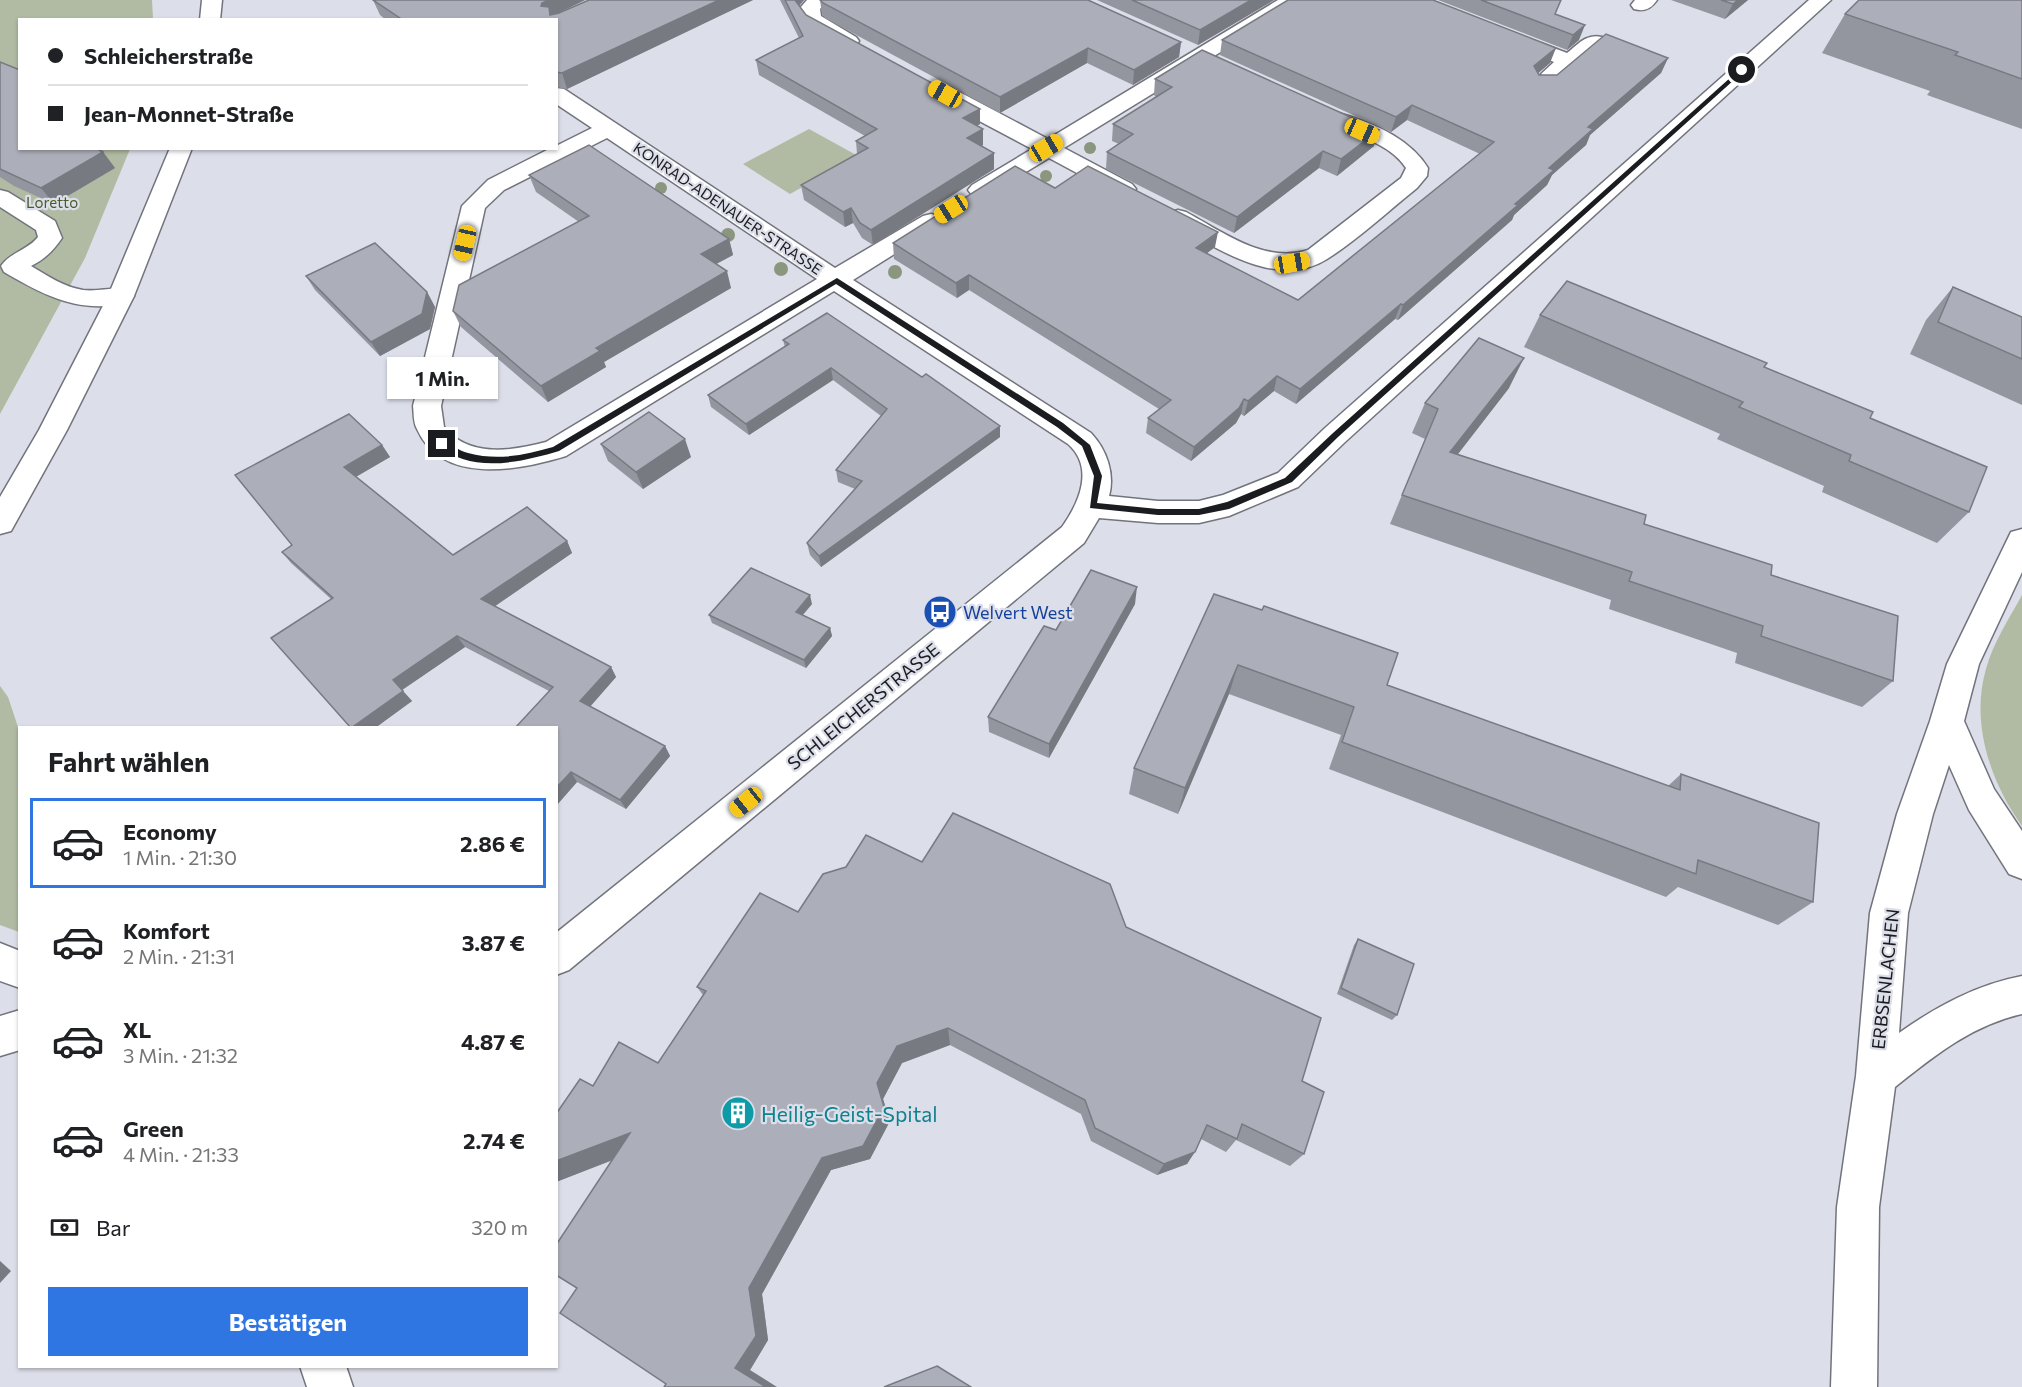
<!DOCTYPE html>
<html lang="de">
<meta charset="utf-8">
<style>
:root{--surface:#fff;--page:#f6f6f6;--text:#202124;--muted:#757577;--line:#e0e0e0;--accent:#3076e3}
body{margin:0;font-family:Commissioner,sans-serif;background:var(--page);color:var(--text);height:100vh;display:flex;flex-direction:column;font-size:22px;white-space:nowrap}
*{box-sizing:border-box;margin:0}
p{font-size:20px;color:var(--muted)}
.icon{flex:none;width:33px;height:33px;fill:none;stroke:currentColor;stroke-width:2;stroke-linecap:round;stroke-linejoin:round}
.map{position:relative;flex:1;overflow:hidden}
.side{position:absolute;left:18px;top:726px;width:540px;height:642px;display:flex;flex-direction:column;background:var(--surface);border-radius:0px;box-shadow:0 2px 4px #0004}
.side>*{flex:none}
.guide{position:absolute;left:18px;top:18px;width:540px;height:132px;border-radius:0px;box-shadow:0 2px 4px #0004;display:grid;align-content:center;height:132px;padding:0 30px;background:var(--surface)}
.end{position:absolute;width:27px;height:27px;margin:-14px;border:8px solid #1b1c20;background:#fff;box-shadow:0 0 0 3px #fff}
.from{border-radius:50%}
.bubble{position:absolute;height:42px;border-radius:0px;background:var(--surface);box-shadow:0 2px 4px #0004;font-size:20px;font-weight:700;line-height:42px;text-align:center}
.car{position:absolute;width:18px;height:36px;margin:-18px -9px;border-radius:8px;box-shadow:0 0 4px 2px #0007;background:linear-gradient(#f5c518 24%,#345 0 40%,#f5c518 0 76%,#345 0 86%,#f5c518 0)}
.guide b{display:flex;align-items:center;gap:21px;height:57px;font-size:22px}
.guide b+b{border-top:2px solid var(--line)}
.guide i{width:15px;height:15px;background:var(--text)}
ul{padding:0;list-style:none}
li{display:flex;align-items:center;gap:18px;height:90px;margin:0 12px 9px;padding:0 18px;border:3px solid transparent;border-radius:0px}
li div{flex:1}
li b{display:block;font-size:22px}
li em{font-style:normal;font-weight:700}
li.on{border-color:var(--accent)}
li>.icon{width:54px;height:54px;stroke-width:1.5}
h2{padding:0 30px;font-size:27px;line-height:72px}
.pay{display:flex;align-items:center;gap:15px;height:66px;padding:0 30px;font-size:22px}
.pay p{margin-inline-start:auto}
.primary-button{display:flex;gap:12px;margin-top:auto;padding:12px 30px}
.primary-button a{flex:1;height:69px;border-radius:0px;background:var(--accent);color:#fff;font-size:24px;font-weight:700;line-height:69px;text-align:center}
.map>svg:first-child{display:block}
.green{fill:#b1bba3}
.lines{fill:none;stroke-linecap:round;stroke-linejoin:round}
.minor-casing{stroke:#71747d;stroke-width:3}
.major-casing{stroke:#71747d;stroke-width:3}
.minor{fill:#fff;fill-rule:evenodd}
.major{fill:#fff;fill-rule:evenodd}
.tree{fill:#8b967e}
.wall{fill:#94969f}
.shaded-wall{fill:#787a82}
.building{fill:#acafb9;stroke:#787a82;stroke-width:1.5}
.route{fill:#1b1c20}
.labels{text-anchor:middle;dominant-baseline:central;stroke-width:4.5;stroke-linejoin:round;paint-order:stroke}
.far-park-label{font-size:15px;fill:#485c27;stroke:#dcdee9}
.far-street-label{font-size:15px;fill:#1b1c20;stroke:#dcdee9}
.transit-label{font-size:18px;fill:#164399;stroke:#dcdee9;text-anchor:start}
.street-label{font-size:18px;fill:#1b1c20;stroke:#dcdee9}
.near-culture-label{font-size:21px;fill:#0d838f;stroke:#dcdee9;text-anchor:start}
</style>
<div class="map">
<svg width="2022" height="1387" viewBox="0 0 2022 1387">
<rect width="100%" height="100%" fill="#dcdee9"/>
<!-- green -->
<g class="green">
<path d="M0,0H152L153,19L20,20V148L130,149L85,258L0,414Z"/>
<path d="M809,129L858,156L790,194L743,164Z"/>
<path d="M2022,595V826C1991,783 1970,723 1986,669C1993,643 2009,619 2022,595Z"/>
<path d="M0,686L8,697L19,730V932L0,925Z"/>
</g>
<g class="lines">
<defs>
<g id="minor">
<path d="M807,0H828L820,9L821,16L856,37L859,41L856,45H842L804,23L801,19L800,8Z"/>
<path d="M1278,0H1302L1299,4L1064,148L1132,184L1136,189L1132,194L1124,196L1116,194L1049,158L988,195L980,197L972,195L968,190L972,185L1032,149L934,97L931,92L934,87L942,86L950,87L1048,139Z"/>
<path d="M1635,0H1657C1651,9 1644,12 1634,9L1631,5Z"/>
<path d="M1809,0H1831L1345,442L1298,487L1229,516L1199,523H1158L1099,518L1084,543L569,970L556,975V933L1062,527C1079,503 1095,468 1068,444L834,291L566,456C520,470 442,486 417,429C413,422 414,413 413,406L462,206L488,180L551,148H556V146L592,128L556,104V88L564,89L835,268L923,216L931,214L939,216L943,221L939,226L853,280L1091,433C1107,450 1115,474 1109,496L1158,501H1199L1223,495L1278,473L1325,428ZM607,138L817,279L546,442C512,451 469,458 444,427L441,406L485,208L504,190Z"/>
<path d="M1511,32L1567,53C1578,44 1587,33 1602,37L1605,41L1559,78L1552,80L1545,78L1541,74L1554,62L1504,42L1501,38L1504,34Z"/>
<path d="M1335,112C1369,121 1409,137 1428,168L1427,176L1417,188C1388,211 1359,239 1327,259C1277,291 1213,246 1170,222L1166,217L1170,212L1178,210L1186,212C1223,232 1265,264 1308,250L1401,178L1406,168C1390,143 1353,134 1327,124L1324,119L1327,114Z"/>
<path d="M0,190L8,192L55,221L62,238C53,251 45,259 31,266C48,276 64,287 83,290C99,292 114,286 130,290L134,296L130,302C81,315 45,296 4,272L1,266C9,253 28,250 38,237L36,230L0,207Z"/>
<path d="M2022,529V572L1979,664L1964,721L1994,789L2022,831V879L2009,874L1969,810L1949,765L1933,814L1908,913L1899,1033C1937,1006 1976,985 2022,976V1014C1972,1025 1934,1056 1895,1087L1879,1207L1877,1387H1831L1837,1207L1856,1076L1870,913L1897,814L1930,721L1947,664L2011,532Z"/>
<path d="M0,943L20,951V988L0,981Z"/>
<path d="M20,1010V1050L0,1056V1016Z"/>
<path d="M300,1366H346L353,1387H307Z"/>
</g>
<g id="major">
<path d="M202,0H222L220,20H200Z"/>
<path d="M170,148H192L134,296L67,430L11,531L0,534V497L39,430L108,296Z"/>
</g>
</defs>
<!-- minor casing -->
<use href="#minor" class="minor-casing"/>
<!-- major casing -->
<use href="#major" class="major-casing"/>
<!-- minor -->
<use href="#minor" class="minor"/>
<!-- major -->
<use href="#major" class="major"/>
</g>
<!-- trees -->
<g class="tree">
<circle cx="1090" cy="148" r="6"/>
<circle cx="1046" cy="176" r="6"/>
<circle cx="661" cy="188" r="6"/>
<circle cx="728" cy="235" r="7"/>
<circle cx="781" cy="269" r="7"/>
<circle cx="895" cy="272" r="7"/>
</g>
<!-- wall -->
<g class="wall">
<path d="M373,0H585L556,14L589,0H753L567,89L556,87V20H386L380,15Z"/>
<path d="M780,0H804L799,6L806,15L980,124L977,126L983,145L981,146L994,169L873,245L862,238L853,223L845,227L804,200L801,185L857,154L856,141L865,136L759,75L756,60L799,38Z"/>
<path d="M820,0L1181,42L1179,57L1133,85L1087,63L1000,113L825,18L822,14Z"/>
<path d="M1097,0H1274L1198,45Z"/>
<path d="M1438,0H1561L1555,14L1579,40L1567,50Z"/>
<path d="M1671,0H1748L1725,19Z"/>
<path d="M2022,0V129L1927,95L1930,91L1822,53L1845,14Z"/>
<path d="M1222,40L1550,63L1538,73L1539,75H1557L1668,58L1661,73L1590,135L1586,145L1552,175L1547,185L1514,215L1512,220L1398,320L1395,319L1296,404L1274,391L1244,416L1241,414L1236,423L1191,461L1146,433L1148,418L1159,409L969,290L957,298L894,259L893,243L1055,188L1215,247L1207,253L1298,300L1480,154L1407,120L1391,132L1220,55Z"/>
<path d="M0,62L20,148L103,152L115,168L54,204L14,186L0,177Z"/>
<path d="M1155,79L1374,146L1337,176L1319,168L1234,233L1106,169L1107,152L1119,144L1112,141L1113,124L1156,97L1154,95Z"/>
<path d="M529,175L729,239L733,255L716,264L731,288L604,362L606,367L548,402L461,327L453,311L579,222L536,192Z"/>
<path d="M306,276L427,292L435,307L430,329L380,356L315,290Z"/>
<path d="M1953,287L2022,317V405L1910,354L1926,320Z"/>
<path d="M1540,315L1764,367L1870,418L1969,512L1937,543L1822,492L1824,486L1717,439L1720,434L1524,347Z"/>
<path d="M783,340L1000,437L821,567L810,555L807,543L855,489L838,482L836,470L881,416L833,380L749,435L711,407L708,395L785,347Z"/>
<path d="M1509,388L1458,454L1644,524L1771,575L1893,681L1862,707L1735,663L1737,653L1609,609L1611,600L1390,524L1425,439L1412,433L1425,403Z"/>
<path d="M601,444L691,457L643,489L608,461Z"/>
<path d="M382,445L390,457L356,477L453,555L567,541L572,553L495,606L611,667L616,677L590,707L665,746L670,756L626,809L577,782L556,806V728L549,691L465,647L402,690L412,701L375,728L331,599L291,563L282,552L292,545Z"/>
<path d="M1214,594L1387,685L1668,786L1681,774L1813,902L1778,925L1678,887L1666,897L1329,769L1341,735L1229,694L1178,814L1129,794L1134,768Z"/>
<path d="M812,604L803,615L830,628L832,636L806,668L712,623L709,615Z"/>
<path d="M1135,604L1049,758L989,732L988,717L1056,630Z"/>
<path d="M922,862L1126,927L1302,1081L1304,1154L1290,1166L1236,1140L1226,1152L1201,1139L1187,1164L1157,1175L1091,1141L1081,1114L950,1045L902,1063L883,1099L890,1121L870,1159L831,1170L762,1294L768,1340L750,1370L666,1384L577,1288L613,1160L556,1182L593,1086L658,1063L703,995L697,987L798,912Z"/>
<path d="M1358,939L1397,1015L1392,1020L1337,994L1354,945Z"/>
</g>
<!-- shaded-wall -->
<g class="shaded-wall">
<path d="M549,0H585L552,16L541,6L542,3Z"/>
<path d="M719,0H753L567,89L562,73Z"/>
<path d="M795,0H804L798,7Z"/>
<path d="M1251,0H1274L1198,45L1200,30Z"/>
<path d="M1738,0H1748L1725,19L1733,4Z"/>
<path d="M1585,25L1579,40L1567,50L1573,35Z"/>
<path d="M1181,42L1179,57L1133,85L1134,70Z"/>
<path d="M1088,48L1087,63L1000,113V97Z"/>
<path d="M1556,48L1550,63L1529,81L1534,66Z"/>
<path d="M1668,58L1661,73L1590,135L1586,145L1552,175L1547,185L1514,215L1512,220L1398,320L1403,305L1515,204L1588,127Z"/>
<path d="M1412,105L1407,120L1391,132L1396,117Z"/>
<path d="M980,109V124L963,134V118Z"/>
<path d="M983,129V145L968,153L967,138Z"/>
<path d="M1379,130L1374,146L1337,176L1341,159Z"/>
<path d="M1323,151L1319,168L1234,233L1237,217Z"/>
<path d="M103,152L115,168L54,204L41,188Z"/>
<path d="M994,153V169L873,245L871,230Z"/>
<path d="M851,208L853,223L845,227L843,212Z"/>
<path d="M1218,232L1215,247L1194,263L1196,248Z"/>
<path d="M729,239L733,255L705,270L701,254Z"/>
<path d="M727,271L731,288L604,362L606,367L548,402L541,386L596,348Z"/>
<path d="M969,275V290L957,298L956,283Z"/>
<path d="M427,292L435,307L430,329L380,356L371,342Z"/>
<path d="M1401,304L1395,319L1296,404L1300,389Z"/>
<path d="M1524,358L1509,388L1437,481L1450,452Z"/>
<path d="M831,368L833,380L749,435L746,424Z"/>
<path d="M1277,376L1274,391L1244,416L1248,401Z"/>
<path d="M1244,399L1241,414L1236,423L1191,461L1194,447Z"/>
<path d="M1000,426V437L821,567L819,556Z"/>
<path d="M685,439L691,457L643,489L636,472Z"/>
<path d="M382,445L390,457L352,479L344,467Z"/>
<path d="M567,541L572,553L488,611L481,599Z"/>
<path d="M1137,587L1135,604L1049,758V744Z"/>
<path d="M810,595L812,604L798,620L796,612Z"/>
<path d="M830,628L832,636L806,668L804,660Z"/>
<path d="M457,636L465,647L402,690L393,680Z"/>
<path d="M1238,665L1229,694L1178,814L1185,788Z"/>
<path d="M611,667L616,677L586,711L580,701Z"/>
<path d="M403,691L412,701L375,728H351Z"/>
<path d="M665,746L670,756L626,809L620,800Z"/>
<path d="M571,772L577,782L556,806V788Z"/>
<path d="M948,1028L950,1045L902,1063L883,1099L890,1121L870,1159L831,1170L762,1294L768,1340L750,1370L777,1387H766L735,1368L749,1288L822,1158L877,1083L897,1046Z"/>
<path d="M630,1133L648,1146L556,1182V1161Z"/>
<path d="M1195,1152L1187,1164L1157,1175L1164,1164Z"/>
<path d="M0,1261L11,1271L0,1283Z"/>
</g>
<!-- building -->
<g class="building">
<path d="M373,0H549L542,3L541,6L549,7L550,15L559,13L589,0H719L562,73L556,72V20H403Z"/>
<path d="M785,0H795L806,15L980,109L963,118L983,129L967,138L994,153L871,230L860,223L851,208L843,212L801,185L868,148L856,141L877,129L756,60L803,36Z"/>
<path d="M820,0H1088L1181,42L1134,70L1088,48L1000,97L823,3Z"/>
<path d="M1132,0H1251L1200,30Z"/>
<path d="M1288,0H1433L1556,48L1534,66L1539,75H1557L1606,34L1668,58L1588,127L1593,129L1549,168L1554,170L1515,204L1518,205L1403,305L1401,304L1300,389L1277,376L1248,401L1244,399L1239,408L1194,447L1148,418L1171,400L969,275L956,283L893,243L1015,166L1055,188L1088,166L1218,232L1196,248L1298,300L1494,142L1412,105L1396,117L1222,40Z"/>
<path d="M1481,0H1561L1555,14L1585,25L1573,35Z"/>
<path d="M1721,0H1738L1733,4Z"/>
<path d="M1859,0H2022V79L1955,55L1958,52L1845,14Z"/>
<path d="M1202,50L1379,130L1341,159L1323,151L1237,217L1107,152L1133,134L1113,124L1172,87L1155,79Z"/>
<path d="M0,62L20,70V148H96L103,152L41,188L0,169Z"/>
<path d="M589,145L729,239L701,254L727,271L596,348L600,351L541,386L453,311L459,285L589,216L529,175Z"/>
<path d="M375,243L427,292L422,314L371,342L306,276Z"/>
<path d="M1567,281L1767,363L1764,367L1873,412L1870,418L1987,467L1969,512L1849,461L1851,455L1739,407L1743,402L1540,315Z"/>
<path d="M1953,287L2022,317V359L1938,322Z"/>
<path d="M827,313L922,377L926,374L1000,426L819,556L807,543L862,481L836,470L887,409L831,368L746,424L708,395L789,344L783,340Z"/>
<path d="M1479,338L1524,358L1450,452L1646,515L1644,524L1772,565L1771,575L1898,616L1893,681L1761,636L1763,626L1629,581L1632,572L1402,495L1438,409L1425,403Z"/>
<path d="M649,412L685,439L636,472L601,444Z"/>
<path d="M349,414L382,445L344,467L453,555L527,507L567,541L481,599L611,667L580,701L665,746L620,800L571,772L556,788V728H515L553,687L457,636L393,680L403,691L351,728L271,638L333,598L282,552L292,545L235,475Z"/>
<path d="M751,568L810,595L796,612L830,628L804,660L709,615Z"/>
<path d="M1091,570L1137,587L1049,744L988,717L1044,626L1056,630Z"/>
<path d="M1214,594L1262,610L1264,606L1398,653L1387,685L1680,790L1681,774L1819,823L1813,902L1698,860L1696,874L1342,742L1354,707L1238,665L1185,788L1134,768Z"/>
<path d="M953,813L1110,884L1126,927L1321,1018L1302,1081L1324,1092L1304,1154L1242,1124L1237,1139L1207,1125L1195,1152L1164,1164L1095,1128L1085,1100L948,1028L897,1046L877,1083L884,1107L863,1146L822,1158L749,1288L756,1336L735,1368L766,1387H664L666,1384L560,1313L577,1288L556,1275V1245L630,1133L556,1161V1114L580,1079L593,1086L619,1042L658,1063L706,991L697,987L760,893L798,912L823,874L846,867L866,835L922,862Z"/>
<path d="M1358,939L1414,964L1397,1015L1341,988Z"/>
<path d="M937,1366L971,1387H884Z"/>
</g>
<!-- route -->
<path class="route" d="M1740,69L1745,70L1338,437L1292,482L1229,509L1199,515H1158L1090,508L1094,476L1082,446L1057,427L836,284L559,451C522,462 469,475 438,444L442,441C451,444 459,451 468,453C498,461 525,455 553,447L837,278L1063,423L1090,445L1102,476L1097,503L1158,509H1199L1227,502L1285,478L1333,433Z"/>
<!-- icons -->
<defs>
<symbol id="bus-disc" viewBox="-11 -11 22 22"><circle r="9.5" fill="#1a4fb4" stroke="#dcdee9"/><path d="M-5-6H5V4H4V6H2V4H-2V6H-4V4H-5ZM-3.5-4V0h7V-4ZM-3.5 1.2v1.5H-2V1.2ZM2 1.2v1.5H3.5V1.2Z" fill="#fff"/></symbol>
<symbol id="building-disc" viewBox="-11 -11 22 22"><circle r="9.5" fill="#0f9aa8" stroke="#dcdee9"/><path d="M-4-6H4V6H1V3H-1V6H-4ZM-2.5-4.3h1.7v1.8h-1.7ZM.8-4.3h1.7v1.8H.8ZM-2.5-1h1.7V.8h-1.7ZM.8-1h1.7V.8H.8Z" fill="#fff"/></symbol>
</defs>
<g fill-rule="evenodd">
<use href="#bus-disc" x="921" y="593" width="38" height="38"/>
<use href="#building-disc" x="719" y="1094" width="38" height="38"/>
</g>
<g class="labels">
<!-- far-park labels -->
<g class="far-park-label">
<text x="52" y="202">Loretto</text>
</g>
<!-- far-street labels -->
<g class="far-street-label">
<text transform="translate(728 208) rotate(34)">KONRAD-ADENAUER-STRASSE</text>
</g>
<!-- transit labels -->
<g class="transit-label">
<text x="963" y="612">Welvert West</text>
</g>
<!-- street labels -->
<g class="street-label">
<text transform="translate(863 706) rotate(-39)">SCHLEICHERSTRASSE</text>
<text transform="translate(1885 979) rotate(-84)">ERBSENLACHEN</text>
</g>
<!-- near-culture labels -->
<g class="near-culture-label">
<text x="761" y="1113">Heilig-Geist-Spital</text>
</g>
</g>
</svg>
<i class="end from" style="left:1742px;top:70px"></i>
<i class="end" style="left:442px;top:444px"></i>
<div class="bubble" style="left:387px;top:357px;width:111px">1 Min.</div>
<i class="car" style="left:945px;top:94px;rotate:299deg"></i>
<i class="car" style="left:1362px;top:131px;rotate:114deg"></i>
<i class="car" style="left:1046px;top:148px;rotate:60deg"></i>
<i class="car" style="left:951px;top:209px;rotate:238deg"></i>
<i class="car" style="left:465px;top:243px;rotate:193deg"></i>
<i class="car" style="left:1292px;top:263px;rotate:80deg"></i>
<i class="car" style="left:746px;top:802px;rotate:231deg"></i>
<div class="guide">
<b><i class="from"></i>Schleicherstraße</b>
<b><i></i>Jean-Monnet-Straße</b>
</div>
<section class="side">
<h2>Fahrt wählen</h2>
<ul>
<li class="on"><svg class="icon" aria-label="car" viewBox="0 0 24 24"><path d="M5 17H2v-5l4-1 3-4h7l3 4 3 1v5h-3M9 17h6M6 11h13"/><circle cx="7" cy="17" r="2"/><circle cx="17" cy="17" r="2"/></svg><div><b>Economy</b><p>1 Min. · 21:30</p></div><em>2.86 €</em></li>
<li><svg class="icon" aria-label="car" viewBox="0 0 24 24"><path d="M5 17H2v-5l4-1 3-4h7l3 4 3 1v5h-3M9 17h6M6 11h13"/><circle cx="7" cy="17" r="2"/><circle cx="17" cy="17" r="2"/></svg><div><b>Komfort</b><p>2 Min. · 21:31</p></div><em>3.87 €</em></li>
<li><svg class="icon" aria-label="car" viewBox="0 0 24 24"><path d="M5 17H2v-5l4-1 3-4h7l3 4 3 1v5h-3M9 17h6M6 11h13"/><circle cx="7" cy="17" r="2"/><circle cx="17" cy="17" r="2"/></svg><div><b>XL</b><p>3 Min. · 21:32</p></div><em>4.87 €</em></li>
<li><svg class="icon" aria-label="car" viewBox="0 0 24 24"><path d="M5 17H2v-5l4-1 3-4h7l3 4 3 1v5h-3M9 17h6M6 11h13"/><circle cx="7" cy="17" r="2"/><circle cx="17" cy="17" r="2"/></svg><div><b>Green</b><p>4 Min. · 21:33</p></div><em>2.74 €</em></li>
</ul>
<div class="pay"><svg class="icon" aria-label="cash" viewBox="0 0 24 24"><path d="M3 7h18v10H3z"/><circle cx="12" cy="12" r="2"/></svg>Bar<p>320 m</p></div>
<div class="primary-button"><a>Bestätigen</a></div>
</section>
</div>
